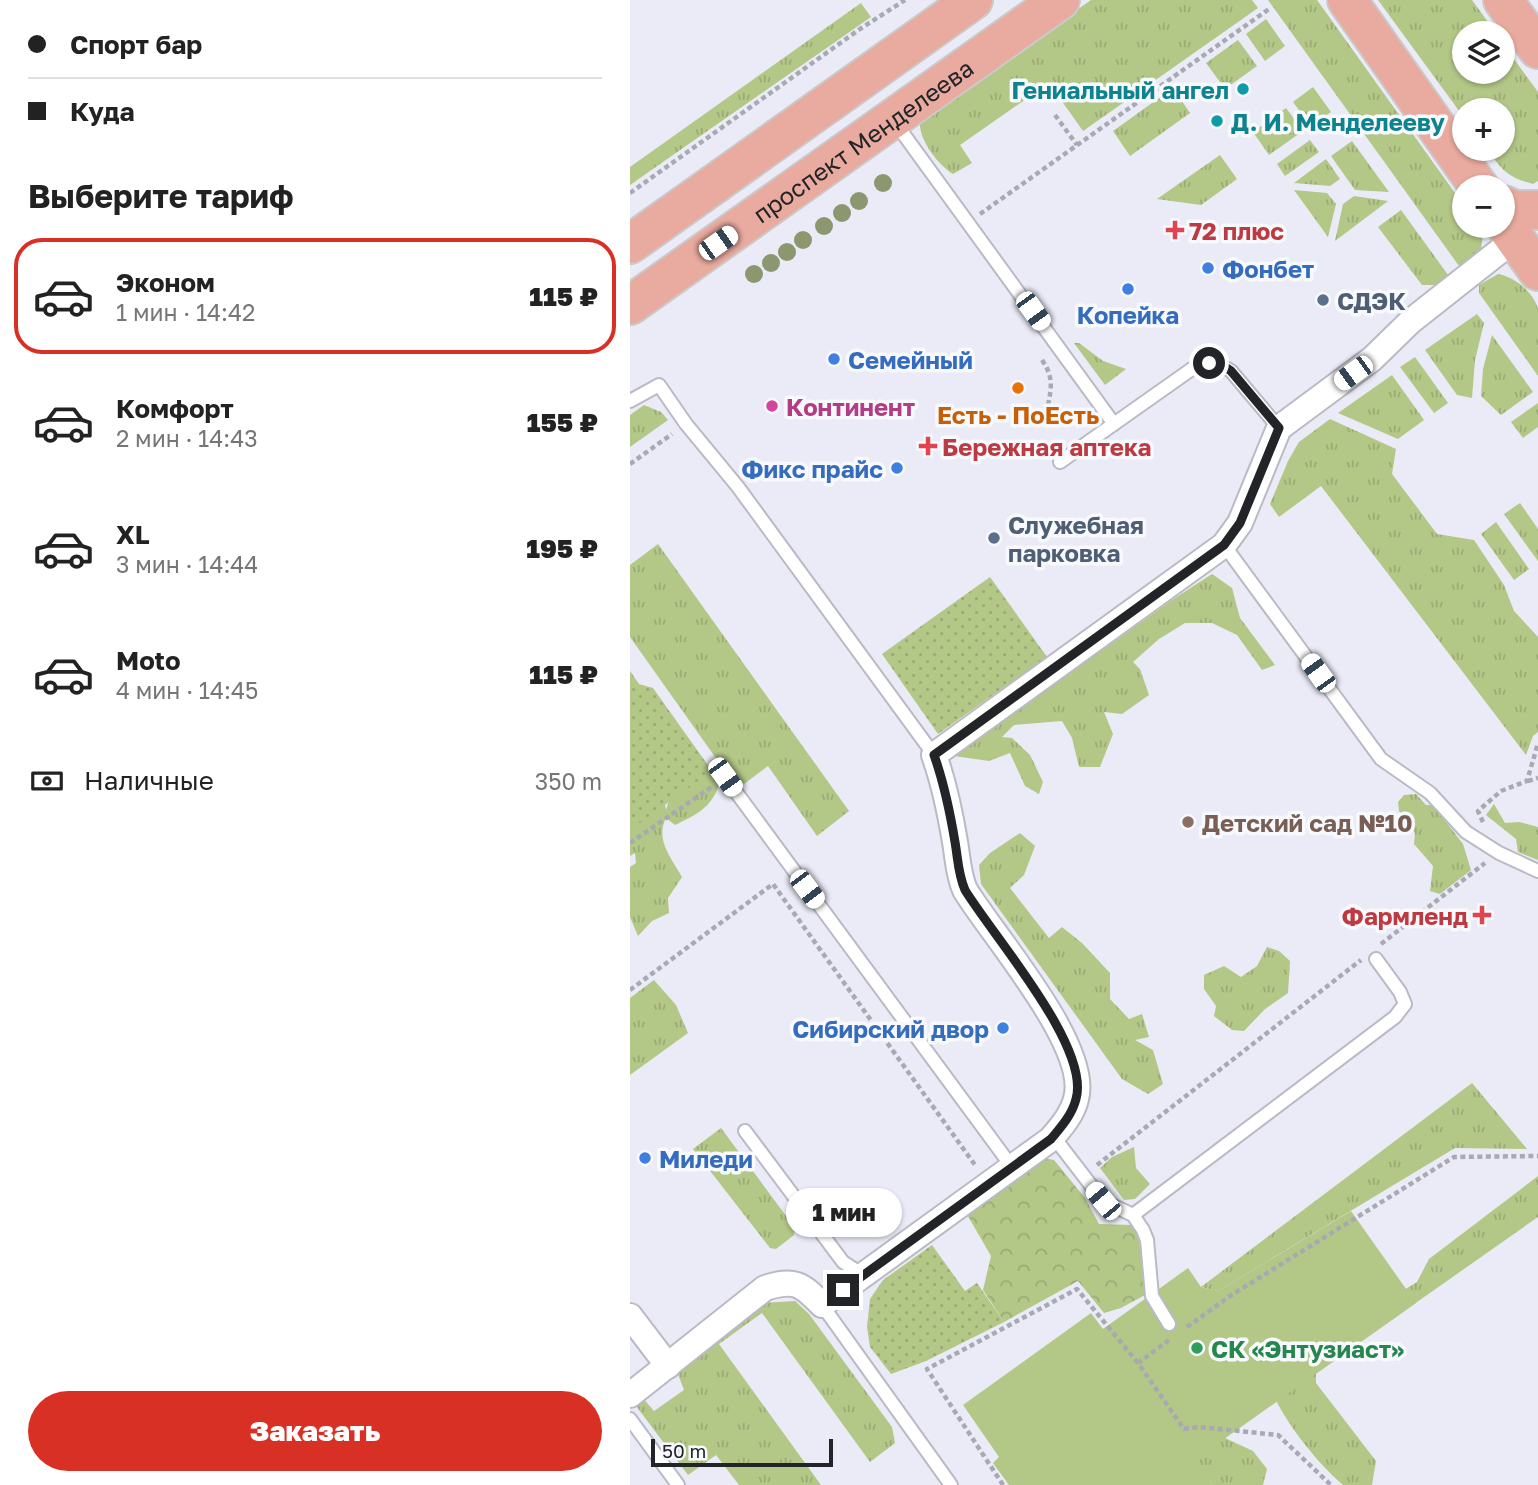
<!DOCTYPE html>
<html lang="ru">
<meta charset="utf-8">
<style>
:root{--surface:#fff;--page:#f6f6f6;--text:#222;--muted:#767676;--line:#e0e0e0;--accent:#d93025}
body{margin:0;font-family:"Golos Text",sans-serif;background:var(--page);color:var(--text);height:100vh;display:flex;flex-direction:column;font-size:26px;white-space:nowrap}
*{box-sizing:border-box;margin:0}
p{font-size:23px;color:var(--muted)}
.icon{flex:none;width:38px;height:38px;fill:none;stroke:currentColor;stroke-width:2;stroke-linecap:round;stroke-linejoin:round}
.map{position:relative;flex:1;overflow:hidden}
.drawer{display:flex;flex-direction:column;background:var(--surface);width:630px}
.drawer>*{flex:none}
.banner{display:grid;align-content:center;height:154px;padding:0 28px;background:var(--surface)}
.fabs{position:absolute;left:822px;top:21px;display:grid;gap:14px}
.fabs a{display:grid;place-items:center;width:63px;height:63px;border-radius:50%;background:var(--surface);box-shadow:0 2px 5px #0004;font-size:35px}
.scale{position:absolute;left:21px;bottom:18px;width:182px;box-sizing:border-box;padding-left:7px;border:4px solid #232428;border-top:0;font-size:19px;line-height:24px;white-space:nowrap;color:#232428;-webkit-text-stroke:5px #f8f9fd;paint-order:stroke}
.end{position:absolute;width:32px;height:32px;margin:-16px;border:9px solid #232428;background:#fff;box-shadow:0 0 0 4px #fff}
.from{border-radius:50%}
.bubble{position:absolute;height:49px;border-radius:24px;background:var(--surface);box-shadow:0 2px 5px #0004;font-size:23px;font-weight:800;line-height:49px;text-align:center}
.car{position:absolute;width:21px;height:42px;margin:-21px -10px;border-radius:9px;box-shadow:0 0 5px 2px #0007;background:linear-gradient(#fff 24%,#345 0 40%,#fff 0 76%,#345 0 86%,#fff 0)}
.banner b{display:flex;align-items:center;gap:24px;height:66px;font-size:26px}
.banner b+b{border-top:2px solid var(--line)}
.banner i{width:18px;height:18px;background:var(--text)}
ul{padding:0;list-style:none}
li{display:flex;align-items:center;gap:21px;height:116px;margin:0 14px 10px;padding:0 14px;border:4px solid transparent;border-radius:28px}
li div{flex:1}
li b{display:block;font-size:26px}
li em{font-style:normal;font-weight:800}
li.on{border-color:var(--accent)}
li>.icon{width:63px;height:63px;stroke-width:1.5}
h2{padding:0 28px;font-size:32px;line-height:84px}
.pay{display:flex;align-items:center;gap:18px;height:77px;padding:0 28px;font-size:26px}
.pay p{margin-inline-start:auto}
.cta{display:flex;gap:14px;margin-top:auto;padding:14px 28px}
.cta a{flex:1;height:80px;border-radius:42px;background:var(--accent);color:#fff;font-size:28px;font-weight:800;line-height:80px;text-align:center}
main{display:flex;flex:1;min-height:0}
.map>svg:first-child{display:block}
.grass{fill:url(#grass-tufts)}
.forest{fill:url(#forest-crowns)}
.park{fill:url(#park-dots)}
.pitch{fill:#b3c787}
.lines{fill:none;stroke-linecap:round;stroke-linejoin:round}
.lane-casing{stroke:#b9bac5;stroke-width:16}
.street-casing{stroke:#b9bac5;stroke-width:28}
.primary-casing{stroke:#cacacb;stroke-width:42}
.path{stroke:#a8a9b2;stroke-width:4.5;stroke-dasharray:5 3.5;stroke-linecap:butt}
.lane{stroke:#fff;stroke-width:12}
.street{stroke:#fff;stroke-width:24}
.primary{stroke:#e9aa9f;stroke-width:38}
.tree{fill:#8c976f}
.route{stroke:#232428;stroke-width:9}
.culture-dot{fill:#0f9aa8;stroke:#f8f9fd;stroke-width:2.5}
.health-dot{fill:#e0444e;stroke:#f8f9fd;stroke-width:2.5}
.shop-dot{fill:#3f7fe0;stroke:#f8f9fd;stroke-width:2.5}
.service-dot{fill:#5c6f8a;stroke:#f8f9fd;stroke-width:2.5}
.food-dot{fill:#e8710a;stroke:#f8f9fd;stroke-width:2.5}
.hotel-dot{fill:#d1479c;stroke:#f8f9fd;stroke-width:2.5}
.education-dot{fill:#8d6e63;stroke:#f8f9fd;stroke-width:2.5}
.leisure-dot{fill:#2e9e5b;stroke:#f8f9fd;stroke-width:2.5}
.labels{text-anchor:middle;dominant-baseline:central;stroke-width:7;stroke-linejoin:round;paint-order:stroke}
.culture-label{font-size:24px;font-weight:bold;fill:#0d838f;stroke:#f8f9fd;text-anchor:end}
.street-label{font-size:24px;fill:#232428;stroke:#f8f9fd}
.health-label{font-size:24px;font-weight:bold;fill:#be3a42;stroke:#f8f9fd;text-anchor:start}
.shop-label{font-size:24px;font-weight:bold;fill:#366cbe;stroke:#f8f9fd;text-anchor:start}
.service-label{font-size:24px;font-weight:bold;fill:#4e5e75;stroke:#f8f9fd;text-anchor:start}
.hotel-label{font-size:24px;font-weight:bold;fill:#b23c85;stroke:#f8f9fd;text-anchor:start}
.food-label{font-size:24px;font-weight:bold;fill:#c56008;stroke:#f8f9fd}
.education-label{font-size:24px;font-weight:bold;fill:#785e54;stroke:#f8f9fd;text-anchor:start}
.leisure-label{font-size:24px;font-weight:bold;fill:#27864d;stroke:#f8f9fd;text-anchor:start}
</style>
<main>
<section class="drawer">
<div class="banner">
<b><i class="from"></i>Спорт бар</b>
<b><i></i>Куда</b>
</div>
<h2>Выберите тариф</h2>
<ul>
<li class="on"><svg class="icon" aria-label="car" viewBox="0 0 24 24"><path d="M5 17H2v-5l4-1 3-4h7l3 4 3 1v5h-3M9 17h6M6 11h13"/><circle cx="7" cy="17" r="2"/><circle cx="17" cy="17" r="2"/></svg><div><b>Эконом</b><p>1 мин · 14:42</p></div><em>115 ₽</em></li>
<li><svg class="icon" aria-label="car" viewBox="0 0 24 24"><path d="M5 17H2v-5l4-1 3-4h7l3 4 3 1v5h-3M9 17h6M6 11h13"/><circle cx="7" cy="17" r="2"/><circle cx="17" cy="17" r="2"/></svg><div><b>Комфорт</b><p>2 мин · 14:43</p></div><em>155 ₽</em></li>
<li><svg class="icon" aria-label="car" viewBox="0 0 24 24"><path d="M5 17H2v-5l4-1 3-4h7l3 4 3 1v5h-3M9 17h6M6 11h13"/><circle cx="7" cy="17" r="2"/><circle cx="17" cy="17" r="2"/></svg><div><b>XL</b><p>3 мин · 14:44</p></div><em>195 ₽</em></li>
<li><svg class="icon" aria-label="car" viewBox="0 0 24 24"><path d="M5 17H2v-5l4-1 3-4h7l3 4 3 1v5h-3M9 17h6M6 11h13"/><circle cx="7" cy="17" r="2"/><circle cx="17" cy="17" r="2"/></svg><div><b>Moto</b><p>4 мин · 14:45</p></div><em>115 ₽</em></li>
</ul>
<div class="pay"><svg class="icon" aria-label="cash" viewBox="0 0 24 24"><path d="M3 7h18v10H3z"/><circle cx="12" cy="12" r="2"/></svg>Наличные<p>350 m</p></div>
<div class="cta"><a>Заказать</a></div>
</section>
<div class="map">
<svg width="908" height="1485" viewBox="0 0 908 1485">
<defs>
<pattern id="grass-tufts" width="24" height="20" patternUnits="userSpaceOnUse" patternTransform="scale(1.75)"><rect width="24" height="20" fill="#b3c787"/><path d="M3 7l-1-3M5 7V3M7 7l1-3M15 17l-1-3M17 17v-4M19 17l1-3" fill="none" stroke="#9aab75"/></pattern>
<pattern id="forest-crowns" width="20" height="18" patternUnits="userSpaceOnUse" patternTransform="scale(1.75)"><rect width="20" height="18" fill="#b3c787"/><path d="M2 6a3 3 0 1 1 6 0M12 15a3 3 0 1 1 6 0" fill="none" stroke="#9aab75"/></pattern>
<pattern id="park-dots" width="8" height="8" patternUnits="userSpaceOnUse" patternTransform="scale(1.75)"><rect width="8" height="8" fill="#b3c787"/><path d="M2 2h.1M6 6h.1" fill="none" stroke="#9aab75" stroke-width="1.8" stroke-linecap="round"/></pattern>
</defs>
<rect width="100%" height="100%" fill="#eaebf6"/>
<!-- grass -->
<g class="grass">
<path d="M461,0H622L628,8L453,131L419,83L330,145L342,163L323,174C308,165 288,139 290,121Z"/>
<path d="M638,0H687L835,207V226H848L853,232L851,251L829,266Z"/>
<path d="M748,0H842L866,33H835V72H873V44L908,92V181L903,184C877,177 872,170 857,149H873V110H835V119Z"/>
<path d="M231,3L241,17L0,185V167Z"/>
<path d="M636,19L655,46L635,61L616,34Z"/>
<path d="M608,40L627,66L595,89L576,63Z"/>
<path d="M683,87L701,112L681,126L663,102Z"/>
<path d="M543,88L560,113L500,156L483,131Z"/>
<path d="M656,108L673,131L639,155L623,132Z"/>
<path d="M680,140L689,152L655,176L647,164Z"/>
<path d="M722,141L759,192L725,190L701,156Z"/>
<path d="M590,155L607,179L571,205L527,199Z"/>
<path d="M696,159L710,179L700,186L664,183Z"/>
<path d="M664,190L697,193L706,204L698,237Z"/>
<path d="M724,196L758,201L705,241L713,204Z"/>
<path d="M771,210L821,279L812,285H792L748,227Z"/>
<path d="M868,274C884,277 903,291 908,309C908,322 908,361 908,376L849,293V285Z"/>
<path d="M847,314L854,323L845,360L842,398L827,395L795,350Z"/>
<path d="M862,335L903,392L871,415L851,396L853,369Z"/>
<path d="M444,343H449L473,361L496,369L475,385Z"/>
<path d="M785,357L818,403L804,413L770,367Z"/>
<path d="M762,375L794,420L768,439L708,413Z"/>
<path d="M908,403V427L893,438L881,422Z"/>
<path d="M14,405L31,412L38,420L0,447V415Z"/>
<path d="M700,419L766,449L762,474L807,534L844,540L874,585L884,611L908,637V732L903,736L896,755L691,486L649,517L640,504L658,461L669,442Z"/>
<path d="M890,503L908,529V561L874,514Z"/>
<path d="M866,522L899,569L884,580L851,534Z"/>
<path d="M28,544L219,811L187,836L138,766L114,784L100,778L0,637V565Z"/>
<path d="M582,574L602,588L610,618L645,665L632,670L607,635L582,623H555L529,639L503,662L510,669L519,695L492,714L474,712L483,734L470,767H449L442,738L432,721L384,725L372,737L382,738L400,755L413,782L409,794L395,786L380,753L359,761L324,756L542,600Z"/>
<path d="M43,717L82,771L89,785C81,808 66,815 45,825L36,818C25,840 41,857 52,877L38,898L39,913L22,921L8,936L0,917V867L6,863L5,853L0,856V813L34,799L36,810L41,793Z"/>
<path d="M786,794L796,805H803L833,844L841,870L810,894L800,891L803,866L784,844L785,833L769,811L768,802L774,795Z"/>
<path d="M864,804L875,823L889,822L908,827V860L888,852L886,839L856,815Z"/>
<path d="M390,833L405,846L394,875L380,888L419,938L432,927L452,943L480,973V999L499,1019L512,1014L519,1037L505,1040L523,1050L533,1084L518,1094L492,1079L351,884L349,865L360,853Z"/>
<path d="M637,947L649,951L660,961L658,993L635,1009L614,1031L602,1030L584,1016L586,1006L574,989V975L594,966L611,977L627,966Z"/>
<path d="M24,980L46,1005L58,1033L0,1075V998Z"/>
<path d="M842,1083L897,1149L825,1148L588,1291L571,1287Z"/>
<path d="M91,1128L165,1228L164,1235L146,1249L140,1248L63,1149Z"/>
<path d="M504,1147L506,1168L520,1184L505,1199L494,1200L470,1168L482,1157Z"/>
<path d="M908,1176V1217L686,1373V1383L746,1461L742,1485H713C686,1462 652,1419 639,1385L711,1329L787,1282L799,1259Z"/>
<path d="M165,1301L179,1314L262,1427L265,1443L240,1462L132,1313L89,1344L191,1485H109L86,1455L58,1475L3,1402L11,1396L24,1411L54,1390L46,1369L133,1303Z"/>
<path d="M595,1438L623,1451L637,1469L633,1485H583L565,1459Z"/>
</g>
<!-- forest -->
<path class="forest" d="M405,1156L424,1160L455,1198L469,1224L502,1225L509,1239L515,1295L491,1308L474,1313L448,1281L374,1322L353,1290L361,1256L335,1211L353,1198L379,1187L382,1175Z"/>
<!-- park -->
<g class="park">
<path d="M360,577L417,657L308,734L252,654Z"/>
<path d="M0,671L9,684L23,688L82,771L0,830Z"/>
<path d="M302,1245L335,1291L347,1283L374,1322L296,1361L261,1374L240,1347L237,1327L240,1299L253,1280Z"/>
</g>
<!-- pitch -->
<path class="pitch" d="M721,1211L786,1303L566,1459L583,1485H379L363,1463L369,1457L333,1405L461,1313L473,1329L558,1268L571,1287L588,1291Z"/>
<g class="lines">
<defs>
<g id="lane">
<path d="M264,121L484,424"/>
<path d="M0,401L29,385L56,424L108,487L304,755"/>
<path d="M430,462L566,366C580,362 588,363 601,371L649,428"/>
<path d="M594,545L751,759L800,793L836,832L869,853L908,871"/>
<path d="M95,777L382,1167"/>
<path d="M115,1131L213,1262L233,1275"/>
<path d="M423,1136L473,1201L503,1215L513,1230L517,1240L522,1296L539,1324"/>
<path d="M503,1215L765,1017L775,1004L770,992L746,959"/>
<path d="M192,1305L321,1485"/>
<path d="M0,1419L48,1485"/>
</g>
<g id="street">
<path d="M0,1316L38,1366"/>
<path d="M0,1395L135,1288C164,1279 171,1283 192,1305L421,1139C431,1127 442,1115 446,1099C461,1047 363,936 335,890C328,874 328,859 325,842C320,812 314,783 304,755L594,545L610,523L649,428L742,359L781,321L885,239"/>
</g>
<g id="primary">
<path d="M717,0L849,187"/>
<path d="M873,0L908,49"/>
<path d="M873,205L885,210H908"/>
<path d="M873,222L908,271"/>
<path d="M0,244L343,0"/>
<path id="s1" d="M0,305L430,0"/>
</g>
</defs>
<!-- lane casing -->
<use href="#lane" class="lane-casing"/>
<!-- street casing -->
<use href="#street" class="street-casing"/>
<!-- primary casing -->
<use href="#primary" class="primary-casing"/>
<!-- path -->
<g class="path">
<path d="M425,115L447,145"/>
<path d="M0,193L230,29L275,0"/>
<path d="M350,214L639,9"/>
<path d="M412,360C423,376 422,386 418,405L426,416"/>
<path d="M0,464L42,434"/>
<path d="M898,781L908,778"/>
<path d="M853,822L848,811L871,791L897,781L908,743"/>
<path d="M0,843L83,786"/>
<path d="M751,944L855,863"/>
<path d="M0,990L143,884L345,1165"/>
<path d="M467,1165L731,960"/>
<path d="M557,1327L600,1296L824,1157L908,1156"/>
<path d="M539,1340L508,1363L554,1429L569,1427L648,1435L701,1485"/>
<path d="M373,1485L297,1369L447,1289L508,1363"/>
</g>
<!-- lane -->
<use href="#lane" class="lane"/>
<!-- street -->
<use href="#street" class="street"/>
<!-- primary -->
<use href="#primary" class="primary"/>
</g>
<!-- trees -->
<g class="tree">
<circle cx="253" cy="183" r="9"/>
<circle cx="229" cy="201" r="9"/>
<circle cx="212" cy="213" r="9"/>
<circle cx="194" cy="226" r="9"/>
<circle cx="173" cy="240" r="9"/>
<circle cx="157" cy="252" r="9"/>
<circle cx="141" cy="263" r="9"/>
<circle cx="124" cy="274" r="9"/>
</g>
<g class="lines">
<!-- route -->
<path class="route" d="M213,1290L421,1139C431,1127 442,1115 446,1099C461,1047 363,936 335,890C328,874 328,859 325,842C320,812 314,783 304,755L594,545L610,523L649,428L601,371L591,364L579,363"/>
</g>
<!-- markers -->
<g class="culture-dot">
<circle cx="613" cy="89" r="7"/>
<circle cx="587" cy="121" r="7"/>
</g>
<g class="health-dot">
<path d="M541.5 219.5h7v7h7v7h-7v7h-7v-7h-7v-7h7z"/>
<path d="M294.5 435.5h7v7h7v7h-7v7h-7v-7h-7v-7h7z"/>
<path d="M848.5 904.5h7v7h7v7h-7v7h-7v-7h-7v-7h7z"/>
</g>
<g class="shop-dot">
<circle cx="578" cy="268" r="7"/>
<circle cx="498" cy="289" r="7"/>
<circle cx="204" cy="359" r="7"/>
<circle cx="267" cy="468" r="7"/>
<circle cx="373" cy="1028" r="7"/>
<circle cx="15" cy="1158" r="7"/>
</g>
<g class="service-dot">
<circle cx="693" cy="300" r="7"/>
<circle cx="364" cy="538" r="7"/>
</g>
<circle class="food-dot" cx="388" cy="388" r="7"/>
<circle class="hotel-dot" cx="142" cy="406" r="7"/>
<circle class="education-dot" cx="558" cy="822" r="7"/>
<circle class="leisure-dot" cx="567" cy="1348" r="7"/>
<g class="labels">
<!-- culture labels -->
<g class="culture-label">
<text x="599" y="89">Гениальный ангел</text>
<text x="601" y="121" text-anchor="start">Д. И. Менделееву</text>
</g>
<!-- street labels -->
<g class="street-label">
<text stroke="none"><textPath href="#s1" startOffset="285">проспект Менделеева</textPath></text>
</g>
<!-- health labels -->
<g class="health-label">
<text x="559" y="230">72 плюс</text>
<text x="312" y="446">Бережная аптека</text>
<text x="838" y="915" text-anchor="end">Фармленд</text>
</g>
<!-- shop labels -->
<g class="shop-label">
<text x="592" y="268">Фонбет</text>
<text x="498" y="314" text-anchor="middle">Копейка</text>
<text x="218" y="359">Семейный</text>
<text x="253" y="468" text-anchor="end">Фикс прайс</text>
<text x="359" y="1028" text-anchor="end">Сибирский двор</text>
<text x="29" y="1158">Миледи</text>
</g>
<!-- service labels -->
<g class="service-label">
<text x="707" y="300">СДЭК</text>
<text x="378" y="524">Служебная<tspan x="378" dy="28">парковка</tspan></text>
</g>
<!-- hotel labels -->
<g class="hotel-label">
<text x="156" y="406">Континент</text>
</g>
<!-- food labels -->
<g class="food-label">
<text x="388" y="414">Есть - ПоЕсть</text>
</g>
<!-- education labels -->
<g class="education-label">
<text x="572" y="822">Детский сад №10</text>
</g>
<!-- leisure labels -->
<g class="leisure-label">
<text x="581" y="1348">СК «Энтузиаст»</text>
</g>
</g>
</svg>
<div class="fabs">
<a><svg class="icon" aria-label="layers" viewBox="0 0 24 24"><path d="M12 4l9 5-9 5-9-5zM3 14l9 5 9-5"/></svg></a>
<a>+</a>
<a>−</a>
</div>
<div class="scale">50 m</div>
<i class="end from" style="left:579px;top:363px"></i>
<i class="end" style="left:213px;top:1290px"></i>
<div class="bubble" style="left:156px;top:1188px;width:116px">1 мин</div>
<i class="car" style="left:88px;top:243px;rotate:55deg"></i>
<i class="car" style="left:403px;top:311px;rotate:144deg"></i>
<i class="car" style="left:723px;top:373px;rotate:234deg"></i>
<i class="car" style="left:688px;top:673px;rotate:324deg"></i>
<i class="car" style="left:95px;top:777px;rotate:144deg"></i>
<i class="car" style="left:177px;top:889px;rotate:143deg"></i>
<i class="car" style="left:473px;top:1201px;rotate:320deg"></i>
</div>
</main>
